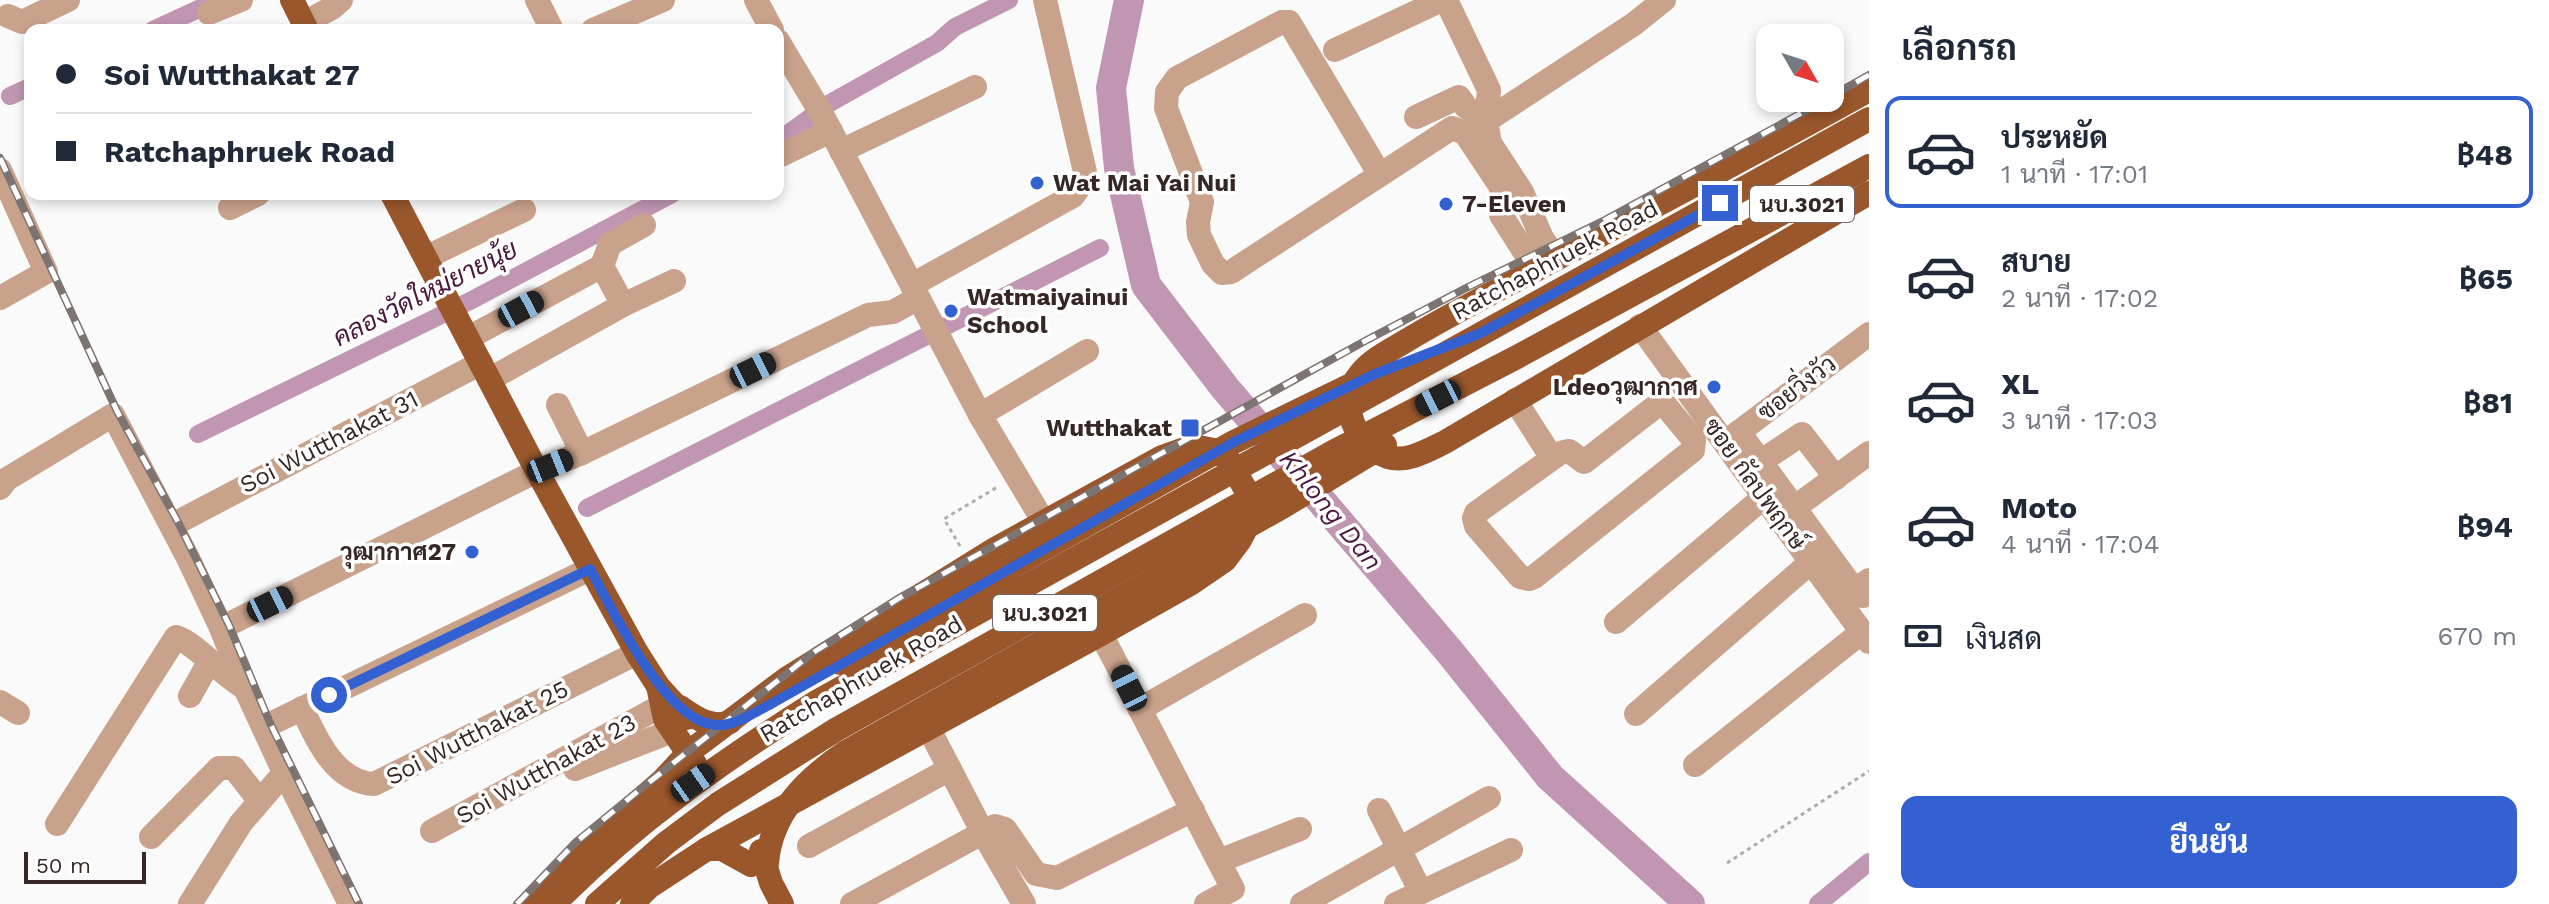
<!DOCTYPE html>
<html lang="th">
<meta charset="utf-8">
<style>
:root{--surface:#fff;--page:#f6f6f7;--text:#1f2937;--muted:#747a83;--line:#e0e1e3;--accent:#3461d1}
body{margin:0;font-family:"Work Sans",Sarabun,sans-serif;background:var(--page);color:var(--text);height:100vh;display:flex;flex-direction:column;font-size:30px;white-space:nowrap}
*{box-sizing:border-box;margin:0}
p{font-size:26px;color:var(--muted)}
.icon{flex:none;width:44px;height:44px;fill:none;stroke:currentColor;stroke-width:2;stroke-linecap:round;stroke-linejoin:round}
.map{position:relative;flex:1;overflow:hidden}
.details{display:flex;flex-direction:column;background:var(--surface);width:680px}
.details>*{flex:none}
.top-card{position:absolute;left:24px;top:24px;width:760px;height:176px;border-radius:16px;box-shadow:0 4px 12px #0003;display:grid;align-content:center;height:176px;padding:0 32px;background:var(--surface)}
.needle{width:52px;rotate:129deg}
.buttons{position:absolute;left:1756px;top:24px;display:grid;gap:16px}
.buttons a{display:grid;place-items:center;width:88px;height:88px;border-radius:16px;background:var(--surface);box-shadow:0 4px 12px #0003;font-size:40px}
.scale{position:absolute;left:24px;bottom:20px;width:122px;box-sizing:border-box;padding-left:8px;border:4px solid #362725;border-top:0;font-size:22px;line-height:28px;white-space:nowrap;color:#362725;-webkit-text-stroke:6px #fff;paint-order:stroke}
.end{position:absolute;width:36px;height:36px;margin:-18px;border:10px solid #3461d1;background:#fff;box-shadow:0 0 0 4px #fff}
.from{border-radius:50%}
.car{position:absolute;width:24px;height:48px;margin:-24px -12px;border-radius:10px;box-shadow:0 0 6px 2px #0007;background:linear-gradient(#222 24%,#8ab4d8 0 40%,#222 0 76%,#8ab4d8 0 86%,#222 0)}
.top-card b{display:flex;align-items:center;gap:28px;height:76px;font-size:30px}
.top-card b+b{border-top:2px solid var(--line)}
.top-card i{width:20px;height:20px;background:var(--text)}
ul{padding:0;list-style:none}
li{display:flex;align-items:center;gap:24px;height:112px;margin:0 16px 12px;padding:0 16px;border:4px solid transparent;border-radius:16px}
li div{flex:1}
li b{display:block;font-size:30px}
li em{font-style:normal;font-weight:700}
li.selected{border-color:var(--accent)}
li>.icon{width:72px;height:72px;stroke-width:1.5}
h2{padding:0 32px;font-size:36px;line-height:96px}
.pay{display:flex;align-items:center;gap:20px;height:88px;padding:0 32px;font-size:30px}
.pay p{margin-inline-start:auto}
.cta{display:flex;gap:16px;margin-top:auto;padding:16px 32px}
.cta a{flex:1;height:92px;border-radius:16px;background:var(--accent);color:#fff;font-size:32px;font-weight:700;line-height:92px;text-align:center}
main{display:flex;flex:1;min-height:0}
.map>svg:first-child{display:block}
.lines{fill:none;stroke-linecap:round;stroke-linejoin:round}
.canal{stroke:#c196b3;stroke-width:18}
.river{stroke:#c196b3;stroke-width:30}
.path{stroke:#b1abaa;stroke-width:3;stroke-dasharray:4 4;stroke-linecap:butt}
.minor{stroke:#c9a28b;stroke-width:24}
.major{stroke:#99572b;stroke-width:24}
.rail-casing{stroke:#7d7472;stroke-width:8}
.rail{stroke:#fff;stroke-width:5;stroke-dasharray:15;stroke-linecap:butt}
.route{stroke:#3461d1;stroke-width:10}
.poi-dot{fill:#3461d1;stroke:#fff;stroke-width:3}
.labels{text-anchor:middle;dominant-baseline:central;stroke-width:7;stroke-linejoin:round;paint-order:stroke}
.shield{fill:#fff;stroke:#726866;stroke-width:2}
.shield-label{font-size:22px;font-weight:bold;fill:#362725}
.poi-label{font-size:24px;font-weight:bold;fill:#362725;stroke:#fff;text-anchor:start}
.street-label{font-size:24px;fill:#362725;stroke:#fff}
.water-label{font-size:26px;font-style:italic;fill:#4c183f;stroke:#fff}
</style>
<main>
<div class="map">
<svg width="1869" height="904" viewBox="0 0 1869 904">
<rect width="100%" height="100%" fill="#fafafa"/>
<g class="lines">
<!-- canal -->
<g class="canal">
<path d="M153,30L218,0"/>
<path d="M10,96L30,87"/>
<path d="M778,141L830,103L937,43L955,27L1009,0"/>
<path d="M198,434L470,301L672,194"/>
<path d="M587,508L1100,248"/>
<path d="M1818,904L1869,862"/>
</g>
<!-- river -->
<path class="river" d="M1129,0L1111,88L1119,168L1146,285L1225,388L1449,651L1550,777L1690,904"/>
<!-- path -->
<g class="path">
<path d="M960,546L944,519L999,486"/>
<path d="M1727,863L1869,771"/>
</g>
<!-- minor -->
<g class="minor">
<path d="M537,0L552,30"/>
<path d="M756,0L772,30"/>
<path d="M1446,0L1489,90L1486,121L1490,143L1522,192L1542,238L1556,259"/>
<path d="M209,13L241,0"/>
<path d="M8,16L22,22L68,0"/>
<path d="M304,23L332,8L341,0"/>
<path d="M593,30L663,0"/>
<path d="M778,41L824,118L980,415L1045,524"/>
<path d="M1335,50L1442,0"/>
<path d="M1416,117L1459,97L1466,107L1486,121L1634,24L1664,0"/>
<path d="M841,151L975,87"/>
<path d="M781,155L831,131"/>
<path d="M0,170L46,272L0,298"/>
<path d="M1380,175L1289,22H1282L1177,78L1167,92L1166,108L1202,202L1198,222L1199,235L1213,264L1222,273L1231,272L1452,128L1465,133L1501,187V215L1536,270"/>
<path d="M230,208L258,194"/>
<path d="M427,257L524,210"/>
<path d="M602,266L610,244L644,225"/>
<path d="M912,285L1073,196L1082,183L1085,172L1045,0"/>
<path d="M623,305L674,281"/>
<path d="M1640,326L1869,642"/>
<path d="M468,338L602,266L623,305L490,379"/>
<path d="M1515,400L1552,458"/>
<path d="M1660,403L1665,405L1694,440L1693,450L1534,577L1529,579L1520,577L1476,526L1474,518L1476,513L1560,453L1569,451L1584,462Z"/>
<path d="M558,405L582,453"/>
<path d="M980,415L1087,351"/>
<path d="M1739,432L1858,595L1863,596L1862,585L1869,580"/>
<path d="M1727,441L1869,334"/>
<path d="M1760,462L1802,434L1836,478"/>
<path d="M0,488L7,479L113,415L188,558L221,628L245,688L283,770L350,904"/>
<path d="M1794,508L1869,453"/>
<path d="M178,522L481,363"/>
<path d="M1616,622L1764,497"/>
<path d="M221,628L537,471L582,453L868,315L893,312L918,298"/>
<path d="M1101,634L1233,889L1206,904"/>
<path d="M190,696L209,662"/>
<path d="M0,702L18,713"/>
<path d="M302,708C316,739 335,782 374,784L637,653"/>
<path d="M1140,709L1305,615"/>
<path d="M1636,714L1811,562"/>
<path d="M264,727L590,569"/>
<path d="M929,729L983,833L1024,904"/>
<path d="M1695,765L1862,632"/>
<path d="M575,769L667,733"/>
<path d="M1379,810L1421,892"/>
<path d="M57,824L176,637C197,644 221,675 245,688"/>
<path d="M432,831L661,706"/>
<path d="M151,837L219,768H234L259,800"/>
<path d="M809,846L950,769"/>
<path d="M1219,861L1300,829"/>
<path d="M190,904L241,823L285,772"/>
<path d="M852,904L995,826L1005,829L1036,874L1057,878L1193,810"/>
<path d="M1302,904L1489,798"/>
<path d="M1396,904L1511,850"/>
</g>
<!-- major -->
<g class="major">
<path d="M292,0L307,30"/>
<path d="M1869,90C1749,157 1627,221 1505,286C1471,304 1437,322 1404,342C1389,351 1371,360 1360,374C1336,402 1355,446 1388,457C1407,463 1428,450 1445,442L1869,193"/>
<path d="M392,194L537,471L637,653L658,686L687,718"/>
<path d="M840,663L1234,442L1363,379"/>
<path d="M658,686L665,719L695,764"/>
<path d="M680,707C696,718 711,729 730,722"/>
<path d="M707,849H722L751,865"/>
<path d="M761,851L771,883L782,904"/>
<path d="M767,863C771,813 806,779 846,752L1284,506L1385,445"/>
<path d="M531,904L567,864L663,780L689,752L786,679L995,549L1162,457L1193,446L1214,450L1228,459L1250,497V521L1240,540L1225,560L1190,584L1101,634L707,849L649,887L632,904"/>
<path d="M554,904C633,824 723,760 818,701L1869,119"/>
<path d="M597,904L666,843L718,804L837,729L1333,452L1517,357L1869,166"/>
</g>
<defs>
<g id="rail">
<path d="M1830,97L1869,75"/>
<path d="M0,158L117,411L178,522L229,625L270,723L359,904"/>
<path d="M517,904L576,842L643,787L814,652L901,597L1365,341L1468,287L1605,220L1829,98"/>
</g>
</defs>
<!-- rail casing -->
<use href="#rail" class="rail-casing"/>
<!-- rail -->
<use href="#rail" class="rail"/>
</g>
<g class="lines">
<!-- route -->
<path class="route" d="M329,695L590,569C612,608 667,728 720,725C736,725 757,711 771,704L1234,442L1375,374L1481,333L1720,203"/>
</g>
<!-- markers -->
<g class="poi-dot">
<circle cx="1037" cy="183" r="8"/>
<circle cx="1446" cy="204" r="8"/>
<circle cx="951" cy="311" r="8"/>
<circle cx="1714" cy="387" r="8"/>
<rect x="1180" y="418" width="20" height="20" rx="4"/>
<circle cx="472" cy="552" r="8"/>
</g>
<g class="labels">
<!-- shield labels -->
<g class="shield">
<rect x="1750" y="186" width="104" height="36" rx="6"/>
<rect x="993" y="595" width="104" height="36" rx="6"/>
</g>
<g class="shield-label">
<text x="1802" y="204">นบ.3021</text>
<text x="1045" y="613">นบ.3021</text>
</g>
<!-- poi labels -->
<g class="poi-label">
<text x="1053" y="183">Wat Mai Yai Nui</text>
<text x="1462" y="204">7-Eleven</text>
<text x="967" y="297">Watmaiyainui<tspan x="967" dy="28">School</tspan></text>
<text x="1698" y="387" text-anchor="end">Ldeoวุฒากาศ</text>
<text x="1172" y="428" text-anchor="end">Wutthakat</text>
<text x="456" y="552" text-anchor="end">วุฒากาศ27</text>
</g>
<!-- street labels -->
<g class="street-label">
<text transform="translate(1555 260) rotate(-28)">Ratchaphruek Road</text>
<text transform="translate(1797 388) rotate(-37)">ซอยวิ่งวัว</text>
<text transform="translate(329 442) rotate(-27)">Soi Wutthakat 31</text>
<text transform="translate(1755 484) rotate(54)">ซอย กัลปพฤกษ์</text>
<text transform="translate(861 679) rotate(-30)">Ratchaphruek Road</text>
<text transform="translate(477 733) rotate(-27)">Soi Wutthakat 25</text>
<text transform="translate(546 769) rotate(-29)">Soi Wutthakat 23</text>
</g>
<!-- water labels -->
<g class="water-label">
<text transform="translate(425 293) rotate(-27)">คลองวัดใหม่ยายนุ้ย</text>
<text transform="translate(1331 510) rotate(51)">Khlong Dan</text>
</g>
</g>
</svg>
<div class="buttons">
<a><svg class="needle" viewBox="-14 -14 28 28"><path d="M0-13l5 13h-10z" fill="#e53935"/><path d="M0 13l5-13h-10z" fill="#747a83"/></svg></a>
</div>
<div class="scale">50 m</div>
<i class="end from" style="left:329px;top:695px"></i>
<i class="end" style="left:1720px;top:203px"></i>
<i class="car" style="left:521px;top:309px;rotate:62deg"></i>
<i class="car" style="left:753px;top:370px;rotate:64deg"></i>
<i class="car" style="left:1438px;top:398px;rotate:243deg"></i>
<i class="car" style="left:550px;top:466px;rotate:68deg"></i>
<i class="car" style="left:270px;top:604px;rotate:64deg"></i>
<i class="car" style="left:1129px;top:688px;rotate:333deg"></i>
<i class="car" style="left:693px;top:783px;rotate:55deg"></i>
<div class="top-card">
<b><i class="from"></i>Soi Wutthakat 27</b>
<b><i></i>Ratchaphruek Road</b>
</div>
</div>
<section class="details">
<h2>เลือกรถ</h2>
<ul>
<li class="selected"><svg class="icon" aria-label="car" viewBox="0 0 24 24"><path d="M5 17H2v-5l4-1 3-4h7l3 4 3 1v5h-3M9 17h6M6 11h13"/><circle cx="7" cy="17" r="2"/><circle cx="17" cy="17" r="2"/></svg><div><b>ประหยัด</b><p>1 นาที · 17:01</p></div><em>฿48</em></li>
<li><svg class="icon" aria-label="car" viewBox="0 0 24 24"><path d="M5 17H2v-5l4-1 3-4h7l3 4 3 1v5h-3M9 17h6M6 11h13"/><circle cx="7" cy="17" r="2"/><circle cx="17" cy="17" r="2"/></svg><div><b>สบาย</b><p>2 นาที · 17:02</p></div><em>฿65</em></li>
<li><svg class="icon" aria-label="car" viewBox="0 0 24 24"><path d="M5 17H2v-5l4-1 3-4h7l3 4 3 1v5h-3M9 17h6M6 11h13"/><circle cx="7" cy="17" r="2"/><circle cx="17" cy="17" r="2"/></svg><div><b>XL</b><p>3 นาที · 17:03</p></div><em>฿81</em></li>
<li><svg class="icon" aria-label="car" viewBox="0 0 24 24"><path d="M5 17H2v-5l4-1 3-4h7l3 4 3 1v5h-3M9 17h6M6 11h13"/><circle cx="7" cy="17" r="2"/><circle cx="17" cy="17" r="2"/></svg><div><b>Moto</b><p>4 นาที · 17:04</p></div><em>฿94</em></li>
</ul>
<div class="pay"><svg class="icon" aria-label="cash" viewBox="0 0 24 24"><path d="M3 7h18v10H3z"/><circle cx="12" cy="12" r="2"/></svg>เงินสด<p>670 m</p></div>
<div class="cta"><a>ยืนยัน</a></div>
</section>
</main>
